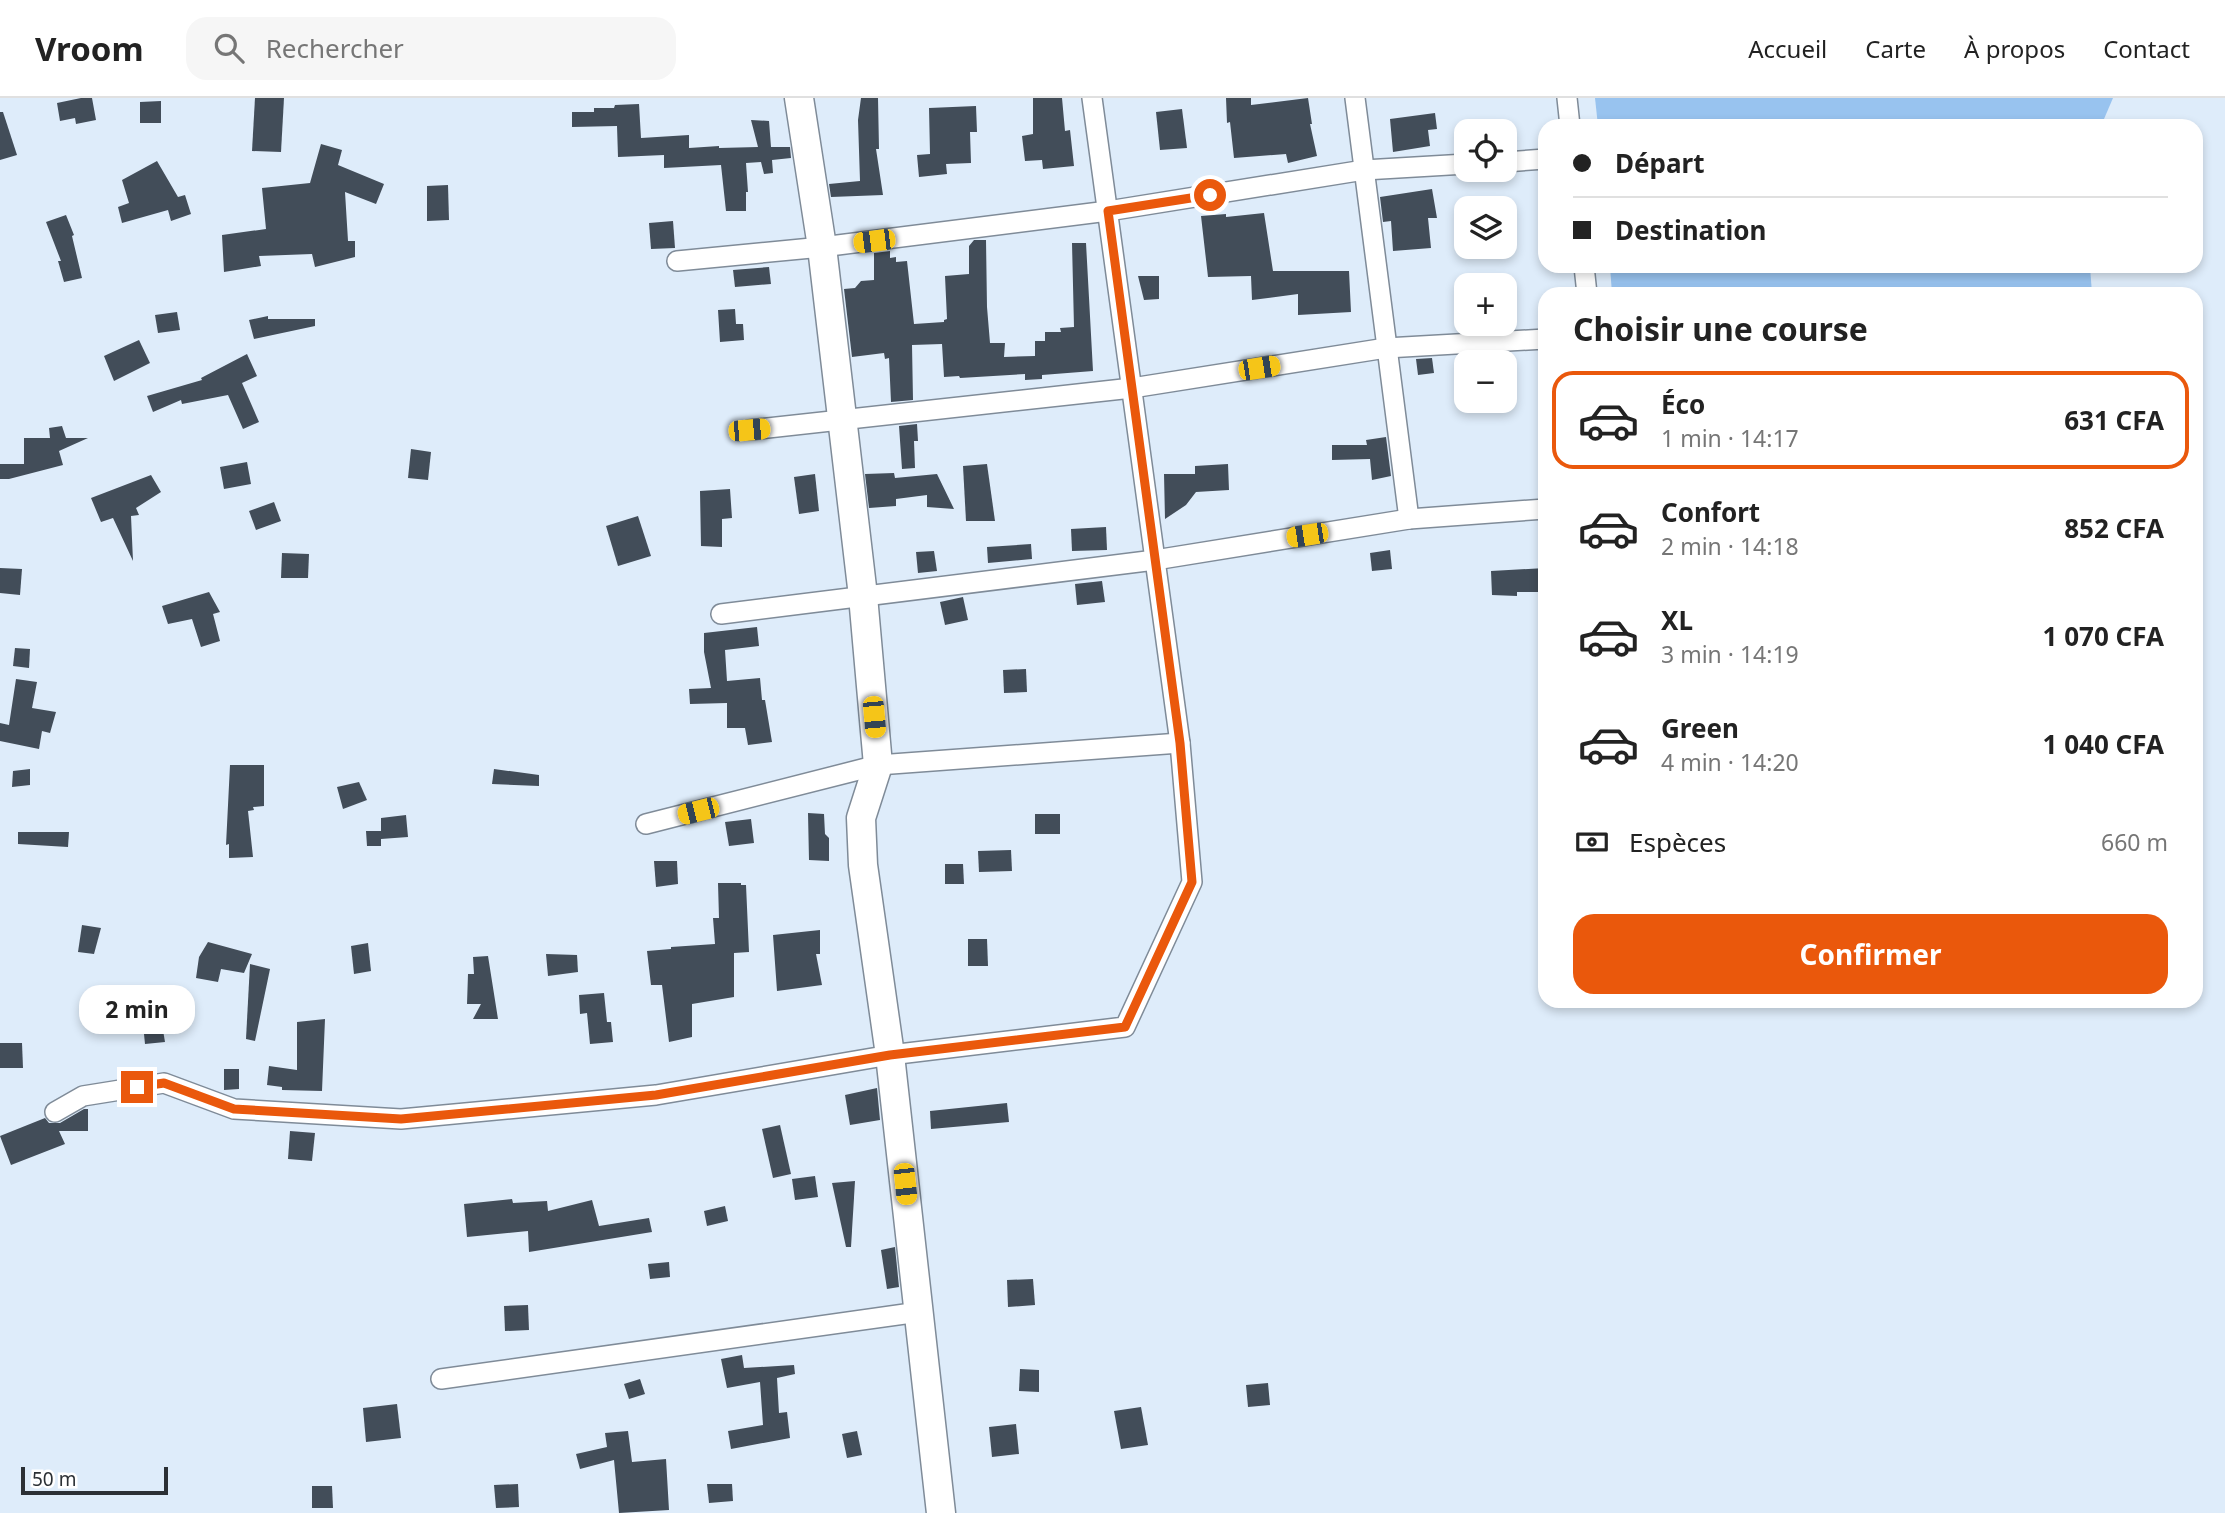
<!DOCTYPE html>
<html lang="fr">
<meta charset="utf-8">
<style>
:root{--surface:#fff;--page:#f6f6f6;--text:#222;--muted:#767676;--line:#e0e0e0;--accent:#ea580c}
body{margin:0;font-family:"Noto Sans",sans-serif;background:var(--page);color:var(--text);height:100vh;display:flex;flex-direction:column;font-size:26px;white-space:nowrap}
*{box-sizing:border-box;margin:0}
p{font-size:23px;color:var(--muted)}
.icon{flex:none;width:38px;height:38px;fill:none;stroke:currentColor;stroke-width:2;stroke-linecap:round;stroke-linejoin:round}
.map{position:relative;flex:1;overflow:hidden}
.sheet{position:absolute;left:1538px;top:189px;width:665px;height:721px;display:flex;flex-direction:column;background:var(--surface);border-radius:21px;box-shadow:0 4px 10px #0003}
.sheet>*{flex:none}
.hud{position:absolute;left:1538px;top:21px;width:665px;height:154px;border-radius:21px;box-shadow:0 4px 10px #0003;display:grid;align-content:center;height:154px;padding:0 35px;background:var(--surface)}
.buttons{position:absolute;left:1454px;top:21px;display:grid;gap:14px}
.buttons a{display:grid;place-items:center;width:63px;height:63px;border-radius:14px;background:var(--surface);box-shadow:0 4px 10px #0003;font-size:35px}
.scale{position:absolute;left:21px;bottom:18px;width:147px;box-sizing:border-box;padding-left:7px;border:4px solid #2b3035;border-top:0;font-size:19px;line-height:24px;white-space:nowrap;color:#2b3035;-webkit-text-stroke:5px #fff;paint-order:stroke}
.end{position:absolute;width:32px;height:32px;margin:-16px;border:9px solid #ea580c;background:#fff;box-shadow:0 0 0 4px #fff}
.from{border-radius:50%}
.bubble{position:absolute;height:49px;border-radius:21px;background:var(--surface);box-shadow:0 4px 10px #0003;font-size:23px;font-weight:700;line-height:49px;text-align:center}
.car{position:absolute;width:21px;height:42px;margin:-21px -10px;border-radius:9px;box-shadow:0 0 5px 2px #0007;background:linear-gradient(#f5c518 24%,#345 0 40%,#f5c518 0 76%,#345 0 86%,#f5c518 0)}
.hud b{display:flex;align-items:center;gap:24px;height:66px;font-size:26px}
.hud b+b{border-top:2px solid var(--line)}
.hud i{width:18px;height:18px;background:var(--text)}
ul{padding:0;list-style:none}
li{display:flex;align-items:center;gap:21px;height:98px;margin:0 14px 10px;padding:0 21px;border:4px solid transparent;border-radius:21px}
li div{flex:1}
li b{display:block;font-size:26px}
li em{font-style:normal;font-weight:700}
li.active{border-color:var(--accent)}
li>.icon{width:63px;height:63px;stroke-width:1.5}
h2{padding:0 35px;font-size:32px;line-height:84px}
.pay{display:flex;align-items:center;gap:18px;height:77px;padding:0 35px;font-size:26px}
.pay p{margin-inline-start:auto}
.primary-button{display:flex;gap:14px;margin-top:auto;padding:14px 35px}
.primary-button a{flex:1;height:80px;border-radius:21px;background:var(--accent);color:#fff;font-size:28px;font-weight:700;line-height:80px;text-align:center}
header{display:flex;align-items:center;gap:42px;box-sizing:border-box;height:98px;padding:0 35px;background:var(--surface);border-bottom:2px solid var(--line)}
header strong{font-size:33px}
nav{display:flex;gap:38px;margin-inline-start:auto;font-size:24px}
.search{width:490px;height:63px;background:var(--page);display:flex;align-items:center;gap:18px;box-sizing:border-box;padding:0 24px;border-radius:21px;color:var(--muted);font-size:26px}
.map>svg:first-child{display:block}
.green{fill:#98c3ef}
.building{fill:#424d59}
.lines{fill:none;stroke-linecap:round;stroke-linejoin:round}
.street-casing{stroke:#7f8b98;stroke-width:22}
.secondary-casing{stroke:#7f8b98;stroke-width:31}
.street{stroke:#fff;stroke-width:19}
.secondary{stroke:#fff;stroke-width:28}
.route{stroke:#ea580c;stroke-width:9}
</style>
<header>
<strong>Vroom</strong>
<div class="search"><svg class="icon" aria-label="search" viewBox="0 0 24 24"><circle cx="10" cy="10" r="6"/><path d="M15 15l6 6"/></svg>Rechercher</div>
<nav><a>Accueil</a><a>Carte</a><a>À propos</a><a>Contact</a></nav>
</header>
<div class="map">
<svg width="2225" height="1415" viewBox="0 0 2225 1415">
<rect width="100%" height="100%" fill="#deecfa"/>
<!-- green -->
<g class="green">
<path d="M1595,0H2113L2101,28H1598Z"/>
<path d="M1610,168H2090L2092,196H1612Z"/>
</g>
<!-- building -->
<g class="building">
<path d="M81,0H92L96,22L76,26L75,20L60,23L57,5Z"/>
<path d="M255,0H284L281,54L252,53Z"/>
<path d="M861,0H878L879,51H876L883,97L831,99L829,86L860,83L858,22Z"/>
<path d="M1033,0H1062L1065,33L1070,32L1074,68L1043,71L1042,62L1025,63L1022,38L1033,36Z"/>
<path d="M1226,0H1251V7L1308,0L1312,26H1310L1317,58L1288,65L1286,56L1234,60L1230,24L1227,25Z"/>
<path d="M161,3V25H140V4Z"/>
<path d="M639,6L641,40L689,37V50L719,48V50L758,49L751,22L769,23L771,49H790L791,60L772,62L773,75L764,76L761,64L746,65L748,94H746V113H726L721,67L664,70V57L618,59L617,28L572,29V14H594V10H614L615,7Z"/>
<path d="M976,8L977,34H970L971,65L946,66L947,76L919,79L917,57L930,56L929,10Z"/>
<path d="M1182,11L1187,50L1160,52L1156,14Z"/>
<path d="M0,14H3L17,57L0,62Z"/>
<path d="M1435,15L1437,31L1428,32L1430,48L1393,54L1390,21Z"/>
<path d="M321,46L342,52L338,67L384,86L376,106L345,94L348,143H355V159L315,169L312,156L259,158L261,168L224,174L222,137L266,131L262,90L310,85Z"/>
<path d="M157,63L178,99L185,97L191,116L171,123L168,112L122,125L118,109L129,105L122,82Z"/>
<path d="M448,87L449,122L427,123V88Z"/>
<path d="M1432,91L1437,120H1428L1431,150L1393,153L1391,123L1383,124L1380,99Z"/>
<path d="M1264,115L1273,173H1349L1351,214L1298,217V196L1252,202L1251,178L1208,179L1201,118L1226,116V119Z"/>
<path d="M66,117L74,137L72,138L82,180L64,184L58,163H61L46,124Z"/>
<path d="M673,123L675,150L651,151L649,125Z"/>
<path d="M974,142H986L987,209L990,245H1005L1004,259L1035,258V243H1045V234H1061L1060,230L1074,229L1072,145H1086L1093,273L1042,277V281L1025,282V276L960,280L959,278L944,279L942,246L912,247L913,302L891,304L889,260L885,261L884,255L852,259L844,191L855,190L861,183L874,182V155L890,153V160L896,159V164L907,163L914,226L944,224V222L947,221L945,178L969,176V148Z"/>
<path d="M769,169L771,186L735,189L733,172Z"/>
<path d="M1138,178H1159V201L1144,202Z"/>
<path d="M735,211L736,226H743L744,242L720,244L718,212Z"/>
<path d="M177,214L180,232L158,235L155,217Z"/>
<path d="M268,218V221H315V228L254,241L249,222Z"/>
<path d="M139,242L150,265L114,283L104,258Z"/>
<path d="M247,256L257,278L242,285L259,324L243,331L228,297L182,306L181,302L153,314L147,298L202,282L201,280Z"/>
<path d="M1432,260L1434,275L1418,277L1416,261Z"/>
<path d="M917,326L918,343H914L915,370L902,371L899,328Z"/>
<path d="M62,328L66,340H88L59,353L63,367L9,381H0V366H24V340H50L49,330Z"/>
<path d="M1386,339L1391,378L1372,382L1370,361L1332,362V347H1367L1366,342Z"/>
<path d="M411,351L431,354L428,382L408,380Z"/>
<path d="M247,364L251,386L224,391L220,369Z"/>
<path d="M987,366L995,423H966L963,368Z"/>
<path d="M1228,366L1229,392L1196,394L1186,407L1165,421L1164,376H1195V368Z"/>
<path d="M894,375L895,380L937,376L954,411L927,409V397L896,401V408L869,410L865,376Z"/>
<path d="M815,376L819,413L799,416L794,379Z"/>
<path d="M151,377L161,394L136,410L139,417L131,418L133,463L113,420L101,424L91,400Z"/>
<path d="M730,391L732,420L722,421V449L701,448L700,393Z"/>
<path d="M274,404L281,423L256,432L249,413Z"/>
<path d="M638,418L651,458L618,468L606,428Z"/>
<path d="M1106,429L1107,452L1072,453L1071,431Z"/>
<path d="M1031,446L1032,461L988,465L987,449Z"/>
<path d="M1390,452L1392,471L1372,473L1370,455Z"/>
<path d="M934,453L937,473L918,475L916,454Z"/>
<path d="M282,455L309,456L308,480H281Z"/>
<path d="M0,470L22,471L20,497L0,495Z"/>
<path d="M1545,470V494H1517V498L1492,497L1491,473Z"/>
<path d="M1102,483L1105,504L1077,507L1075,486Z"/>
<path d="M209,494L220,514L213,516L220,543L201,549L192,521L168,526L162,508Z"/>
<path d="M963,499L968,522L945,527L940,504Z"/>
<path d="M757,529L759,548L725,552L727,583L760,580L762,602H765L772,644L748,647L745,630H727V605L690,606L689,591L711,590L704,554V535Z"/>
<path d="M15,550L30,551L29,570L13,568Z"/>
<path d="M1026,571L1027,594L1004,595L1003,572Z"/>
<path d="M16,581L37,584L32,610L56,614L50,635L42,633L39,651L0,643V625L9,627Z"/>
<path d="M230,667H264V708L253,709L254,712L248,713L253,759L229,760V746L226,747Z"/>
<path d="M30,671V687L12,689L13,673Z"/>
<path d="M494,671L539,677V688L492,686Z"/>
<path d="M359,684L367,702L343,711L337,689Z"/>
<path d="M808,715L824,716L825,736L829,740V763L809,762Z"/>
<rect x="1035" y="716" width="25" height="20"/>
<path d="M406,717L408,739L381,741V748H367L366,733H381V720Z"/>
<path d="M751,721L754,745L729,748L725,724Z"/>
<path d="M18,734H69L68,749L18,746Z"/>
<path d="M1011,752L1012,773L979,774L978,753Z"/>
<path d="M654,763H677L678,786L656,789Z"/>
<path d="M945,766H963L964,786H945Z"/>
<path d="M718,785H741V787H746L749,854L734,855V899L692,906V939L669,944L662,887H651L647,853L671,851V849L715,846L713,820H719Z"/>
<path d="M82,827L101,830L94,856L78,854Z"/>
<path d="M820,832V856H816L822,887L777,893L773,837Z"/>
<path d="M968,841H987L988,868H968Z"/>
<path d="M208,844L252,856L244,875L221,871L218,884L196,880L199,859Z"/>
<path d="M368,845L371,873L354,876L351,848Z"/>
<path d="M546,856L577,857L578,874L548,878Z"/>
<path d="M488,858L498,921H473L481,906H467L468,876H474L473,859Z"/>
<path d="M250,866L270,871L255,943L246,941Z"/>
<path d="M604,895L607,924H611L613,944L590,946L587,915L580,916L579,897Z"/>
<path d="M325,921L322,993L282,992V989L267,987L269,968L297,972V924Z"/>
<path d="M143,926H162L165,944L145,946Z"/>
<path d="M0,945H22L23,970H0Z"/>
<path d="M224,971H239V991L224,992Z"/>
<path d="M877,990L880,1022L850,1027L845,997Z"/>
<path d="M1007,1005L1009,1024L931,1031L930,1013Z"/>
<path d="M84,1011H88V1033H59L65,1046L11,1067L0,1038L45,1020L49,1025H60Z"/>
<path d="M780,1027L791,1076L773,1080L762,1031Z"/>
<path d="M290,1033L315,1035L312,1063L288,1061Z"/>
<path d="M815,1078L818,1099L795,1102L792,1081Z"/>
<path d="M855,1083L851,1149H846L832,1085Z"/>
<path d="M512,1101L513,1105L547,1103L548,1113L592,1102L599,1128L649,1120L652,1134L529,1154L528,1133L467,1139L464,1106Z"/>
<path d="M725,1108L728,1123L707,1128L704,1113Z"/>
<path d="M895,1149L899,1189L887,1191L881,1152Z"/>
<path d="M669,1164L670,1179L650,1181L648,1166Z"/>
<path d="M1033,1181L1035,1207L1008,1209L1007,1182Z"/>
<path d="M528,1207L529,1232L505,1233L504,1208Z"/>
<path d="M742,1257L744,1270L794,1267L795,1276L777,1280L779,1315L787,1314L790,1340L731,1351L728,1333L763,1327L760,1284L727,1290L721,1261Z"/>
<path d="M1020,1271L1039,1272V1294L1019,1293Z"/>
<path d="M640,1281L645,1296L629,1301L624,1286Z"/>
<path d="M1268,1285L1270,1307L1248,1309L1246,1287Z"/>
<path d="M397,1306L401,1340L366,1344L363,1310Z"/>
<path d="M1141,1309L1148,1347L1121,1351L1114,1313Z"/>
<path d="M1016,1326L1019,1356L992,1359L989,1329Z"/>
<path d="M628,1333L632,1364L666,1361L669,1412L619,1415L614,1362L580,1371L576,1356L607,1349L605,1335Z"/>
<path d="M857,1333L862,1357L847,1360L842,1336Z"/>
<path d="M518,1386L519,1409L496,1410L494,1387Z"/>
<path d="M707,1386H732L733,1403L709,1405Z"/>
<path d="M312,1388H332L333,1410H312Z"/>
</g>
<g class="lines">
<defs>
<g id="street">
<path d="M1355,0L1409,421"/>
<path d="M1567,0L1570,28"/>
<path d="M1505,64L1545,61"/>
<path d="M677,163L822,149L1108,113L1364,72L1466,66"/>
<path d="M1584,168L1587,196"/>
<path d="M749,332L1132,290L1386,250L1545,241"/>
<path d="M721,516L1155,462L1409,421L1545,411"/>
<path d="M646,726L878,667L1180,645"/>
<path d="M55,1014L83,998L164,985L234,1011L401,1021L656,997L890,957L1125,929L1192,784L1180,645L1092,0"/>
<path d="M441,1281L919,1214"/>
</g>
<path id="secondary" d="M799,0L822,149L863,498L878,667L861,720L863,767L890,957L941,1415"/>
</defs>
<!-- street casing -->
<use href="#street" class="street-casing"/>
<!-- secondary casing -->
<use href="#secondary" class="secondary-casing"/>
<!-- street -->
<use href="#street" class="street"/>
<!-- secondary -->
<use href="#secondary" class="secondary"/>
</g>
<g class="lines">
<!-- route -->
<path class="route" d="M137,989L164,985L234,1011L401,1021L656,997L890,957L1125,929L1192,784L1180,645L1108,113L1210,97"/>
</g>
</svg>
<div class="buttons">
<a><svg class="icon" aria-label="locate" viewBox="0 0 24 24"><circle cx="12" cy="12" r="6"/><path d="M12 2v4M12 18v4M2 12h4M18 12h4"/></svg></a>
<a><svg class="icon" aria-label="layers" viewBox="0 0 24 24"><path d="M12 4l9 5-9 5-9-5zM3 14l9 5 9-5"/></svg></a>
<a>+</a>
<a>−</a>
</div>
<div class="scale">50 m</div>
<i class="end from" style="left:1210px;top:97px"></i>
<i class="end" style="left:137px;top:989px"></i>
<div class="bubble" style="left:79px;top:887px;width:116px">2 min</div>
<i class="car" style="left:874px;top:143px;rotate:263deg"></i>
<i class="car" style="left:1259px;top:270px;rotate:81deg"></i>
<i class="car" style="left:749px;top:332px;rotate:85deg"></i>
<i class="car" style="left:1307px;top:437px;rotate:261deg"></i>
<i class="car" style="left:874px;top:619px;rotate:175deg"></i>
<i class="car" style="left:698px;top:713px;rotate:256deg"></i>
<i class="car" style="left:905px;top:1086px;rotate:174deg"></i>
<div class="hud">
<b><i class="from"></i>Départ</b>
<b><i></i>Destination</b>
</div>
<section class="sheet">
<h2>Choisir une course</h2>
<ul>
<li class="active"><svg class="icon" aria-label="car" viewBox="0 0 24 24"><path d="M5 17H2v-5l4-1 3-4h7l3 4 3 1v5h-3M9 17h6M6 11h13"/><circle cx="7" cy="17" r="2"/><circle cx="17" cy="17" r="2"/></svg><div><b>Éco</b><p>1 min · 14:17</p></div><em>631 CFA</em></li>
<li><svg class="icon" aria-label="car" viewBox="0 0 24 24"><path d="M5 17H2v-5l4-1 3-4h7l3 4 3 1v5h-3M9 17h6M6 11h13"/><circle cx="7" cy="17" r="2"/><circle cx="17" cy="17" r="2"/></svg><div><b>Confort</b><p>2 min · 14:18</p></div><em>852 CFA</em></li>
<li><svg class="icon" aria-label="car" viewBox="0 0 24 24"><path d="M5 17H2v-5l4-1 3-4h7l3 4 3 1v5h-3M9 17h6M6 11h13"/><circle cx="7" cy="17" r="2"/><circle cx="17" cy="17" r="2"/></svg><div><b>XL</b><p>3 min · 14:19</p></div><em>1 070 CFA</em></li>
<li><svg class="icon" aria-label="car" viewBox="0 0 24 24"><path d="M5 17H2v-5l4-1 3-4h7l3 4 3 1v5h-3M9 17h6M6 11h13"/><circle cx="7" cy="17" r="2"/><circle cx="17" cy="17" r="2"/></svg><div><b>Green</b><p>4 min · 14:20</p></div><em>1 040 CFA</em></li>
</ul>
<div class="pay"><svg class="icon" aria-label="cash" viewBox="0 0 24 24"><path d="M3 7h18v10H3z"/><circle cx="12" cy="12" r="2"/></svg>Espèces<p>660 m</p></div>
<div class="primary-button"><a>Confirmer</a></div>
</section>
</div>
